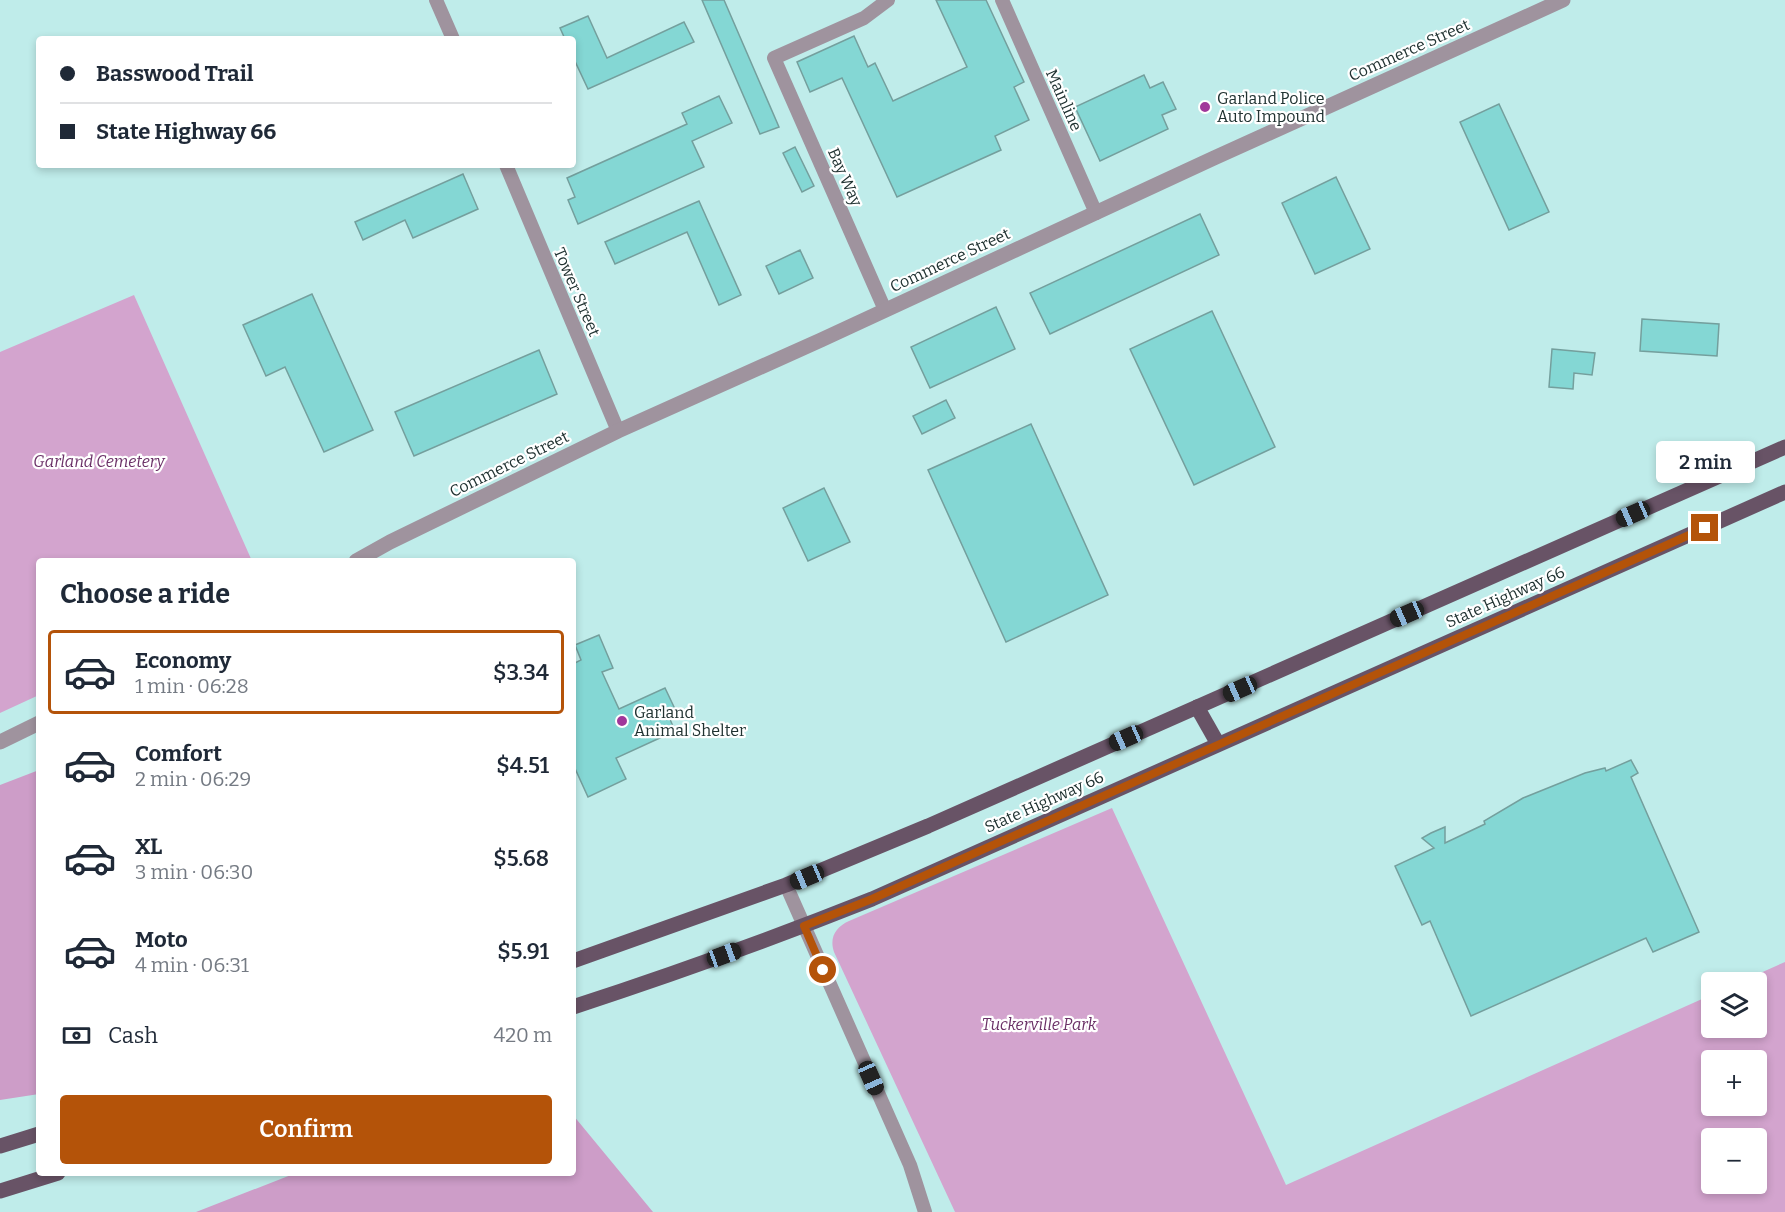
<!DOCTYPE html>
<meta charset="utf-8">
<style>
:root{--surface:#fff;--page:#f2f2f3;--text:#1f2937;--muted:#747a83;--line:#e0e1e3;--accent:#b45309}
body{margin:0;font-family:Bitter,serif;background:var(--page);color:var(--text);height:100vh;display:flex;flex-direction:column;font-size:22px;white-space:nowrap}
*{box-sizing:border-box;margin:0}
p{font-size:20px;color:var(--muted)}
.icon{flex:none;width:33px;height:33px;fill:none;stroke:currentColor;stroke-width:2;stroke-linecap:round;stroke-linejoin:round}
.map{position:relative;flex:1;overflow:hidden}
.details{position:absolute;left:36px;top:558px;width:540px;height:618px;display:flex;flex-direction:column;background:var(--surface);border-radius:6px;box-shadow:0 3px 9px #0003}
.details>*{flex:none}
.banner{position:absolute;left:36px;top:36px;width:540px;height:132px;border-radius:6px;box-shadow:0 3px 9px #0003;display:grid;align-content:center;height:132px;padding:0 24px;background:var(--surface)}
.tools{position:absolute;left:1701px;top:972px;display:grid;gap:12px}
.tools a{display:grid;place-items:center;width:66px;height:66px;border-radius:6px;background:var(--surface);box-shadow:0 3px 9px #0003;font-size:30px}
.end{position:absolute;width:27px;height:27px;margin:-14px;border:8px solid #b45309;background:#fff;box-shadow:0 0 0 3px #fff}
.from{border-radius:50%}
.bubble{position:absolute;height:42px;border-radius:6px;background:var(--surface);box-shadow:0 3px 9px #0003;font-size:20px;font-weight:600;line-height:42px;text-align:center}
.car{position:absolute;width:18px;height:36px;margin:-18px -9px;border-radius:8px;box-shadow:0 0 4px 2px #0007;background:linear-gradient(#222 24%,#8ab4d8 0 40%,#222 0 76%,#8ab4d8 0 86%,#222 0)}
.banner b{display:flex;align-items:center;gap:21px;height:57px;font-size:22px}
.banner b+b{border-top:2px solid var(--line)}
.banner i{width:15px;height:15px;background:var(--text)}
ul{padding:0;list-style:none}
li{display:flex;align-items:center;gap:18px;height:84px;margin:0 12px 9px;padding:0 12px;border:3px solid transparent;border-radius:6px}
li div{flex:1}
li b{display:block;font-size:22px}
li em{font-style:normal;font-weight:600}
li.selected{border-color:var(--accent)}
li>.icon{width:54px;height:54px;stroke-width:1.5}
h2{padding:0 24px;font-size:27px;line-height:72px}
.pay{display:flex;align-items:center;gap:15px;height:66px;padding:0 24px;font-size:22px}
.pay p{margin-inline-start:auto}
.primary-button{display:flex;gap:12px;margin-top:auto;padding:12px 24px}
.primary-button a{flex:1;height:69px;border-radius:6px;background:var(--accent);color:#fff;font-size:24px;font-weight:600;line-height:69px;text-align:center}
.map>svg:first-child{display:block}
.green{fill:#d3a4ce;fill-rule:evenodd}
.forest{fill:#cd9dc8}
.building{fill:#84d7d4;stroke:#749f9d;stroke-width:1.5}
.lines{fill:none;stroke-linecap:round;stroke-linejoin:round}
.minor{stroke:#9f939e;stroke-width:14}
.tertiary{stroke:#9f939e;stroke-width:15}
.primary{stroke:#685366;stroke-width:15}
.route{stroke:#b45309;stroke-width:8}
.poi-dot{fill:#a0379a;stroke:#fff;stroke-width:2}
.labels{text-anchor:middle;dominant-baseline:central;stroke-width:4.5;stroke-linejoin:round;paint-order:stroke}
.street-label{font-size:16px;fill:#203231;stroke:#fff}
.poi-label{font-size:16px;fill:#203231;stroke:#fff;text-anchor:start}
.park-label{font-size:16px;font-style:italic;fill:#6b3167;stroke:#fff}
</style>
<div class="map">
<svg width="1785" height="1212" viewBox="0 0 1785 1212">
<rect width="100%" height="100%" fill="#bfecea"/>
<!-- green -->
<g class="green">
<path d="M134,295L252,561H39V695L0,713V352Z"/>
<path d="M1112,808L1286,1185L1711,995L1712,1028H1756V982H1740L1785,962V1212H955L834,952C829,937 836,927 849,921ZM1712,1060H1756V1106H1712ZM1712,1138H1756V1184H1712Z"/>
</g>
<!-- forest -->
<g class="forest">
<path d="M39,770V1094L0,1100V785Z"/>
<path d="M573,1115L653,1212H196L296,1173H573Z"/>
</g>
<!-- building -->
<g class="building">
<path d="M702,0H724L779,127L760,134Z"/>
<path d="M936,0H986L1024,82L1014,87L1029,120L995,136L1001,150L897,197L842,78L810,92L797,62L854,36L868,67L875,63L893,101L967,67Z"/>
<path d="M588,16L607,58L684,22L694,42L588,89L573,57V39H565L560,28Z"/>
<path d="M1144,75L1150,88L1163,82L1176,109L1162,115L1168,129L1100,161L1075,107Z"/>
<path d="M719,96L732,123L692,141L704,167L578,224L568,200L575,197L567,178L687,124L682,113Z"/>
<path d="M1499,104L1549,212L1509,230L1460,122Z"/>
<path d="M795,147L814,186L802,192L783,153Z"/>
<path d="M463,174L478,209L413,238L405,220L363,240L355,222Z"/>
<path d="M1336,177L1370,249L1315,274L1282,203Z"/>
<path d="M699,201L741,295L719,305L687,232L615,264L605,242Z"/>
<path d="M1200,214L1219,255L1050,334L1030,293Z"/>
<path d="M800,250L813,278L779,294L766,266Z"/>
<path d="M312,294L373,430L324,452L285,367L266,376L243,325Z"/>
<path d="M996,307L1015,349L930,388L911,347Z"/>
<path d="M1212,311L1275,447L1194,485L1130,349Z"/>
<path d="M1642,319L1719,324L1717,356L1640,351Z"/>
<path d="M1552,349L1595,353L1592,375L1574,373L1573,389L1549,387Z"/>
<path d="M539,350L557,394L414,456L395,412Z"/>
<path d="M946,400L955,418L922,434L913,416Z"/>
<path d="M1031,424L1108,595L1006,642L928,470Z"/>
<path d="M824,488L850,542L808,561L783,508Z"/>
<path d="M599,635L613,668L602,672L619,709L665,688L675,709L667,712L675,731L616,758L626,779L588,797L573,764V664L581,660L575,645Z"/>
<path d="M1631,760L1638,773L1631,777L1699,932L1653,952L1646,938L1471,1016L1430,921L1422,925L1395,866L1434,848L1422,838L1431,833L1445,827V843L1485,824L1484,821L1523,798L1585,773L1605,768L1606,771Z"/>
</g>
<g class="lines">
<!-- minor -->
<g class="minor">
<path d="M436,0L453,39"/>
<path d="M1002,0L1096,213"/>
<path d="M506,165L618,431"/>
<path d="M885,310L774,58L864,18L888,0"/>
<path d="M786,885L910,1165L925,1212"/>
</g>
<!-- tertiary -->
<g class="tertiary">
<path d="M356,561L390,542L618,431L821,340L1214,158L1563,0"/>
<path d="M0,742L39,723"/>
</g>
<!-- primary -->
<g class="primary">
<path d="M1197,707L1218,744"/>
<path d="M573,961L786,885L928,826L1785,447"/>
<path d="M573,1007C674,974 774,938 872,899L1785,492"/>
<path d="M0,1146L39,1134"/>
<path d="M0,1191L58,1173"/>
</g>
</g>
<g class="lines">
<!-- route -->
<path class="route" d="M823,970L804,926L872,899L1705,528"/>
</g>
<!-- markers -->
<g class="poi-dot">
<circle cx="1205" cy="107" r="6"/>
<circle cx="622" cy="721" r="6"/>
</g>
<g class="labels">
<!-- street labels -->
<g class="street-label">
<text transform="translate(1409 50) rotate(-24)">Commerce Street</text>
<text transform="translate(1064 100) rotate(66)">Mainline</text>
<text transform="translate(845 177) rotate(66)">Bay Way</text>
<text transform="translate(950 260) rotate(-25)">Commerce Street</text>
<text transform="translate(577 292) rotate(67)">Tower Street</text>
<text transform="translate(509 464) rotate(-26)">Commerce Street</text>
<text transform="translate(1505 597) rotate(-24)">State Highway 66</text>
<text transform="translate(1044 802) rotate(-24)">State Highway 66</text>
</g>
<!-- poi labels -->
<g class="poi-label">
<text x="1217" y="98">Garland Police<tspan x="1217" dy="18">Auto Impound</tspan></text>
<text x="634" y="712">Garland<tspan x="634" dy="18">Animal Shelter</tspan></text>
</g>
<!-- park labels -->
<g class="park-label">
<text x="99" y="461">Garland Cemetery</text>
<text x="1039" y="1024">Tuckerville Park</text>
</g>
</g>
</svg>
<div class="tools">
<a><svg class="icon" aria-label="layers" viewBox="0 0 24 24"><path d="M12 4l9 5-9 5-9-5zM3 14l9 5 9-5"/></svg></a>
<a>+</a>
<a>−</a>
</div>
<i class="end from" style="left:823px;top:970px"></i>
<i class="end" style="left:1705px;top:528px"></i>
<div class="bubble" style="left:1656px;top:441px;width:99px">2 min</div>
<i class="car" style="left:1633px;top:514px;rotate:246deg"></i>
<i class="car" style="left:1407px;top:614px;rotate:246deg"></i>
<i class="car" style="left:1240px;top:689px;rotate:246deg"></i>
<i class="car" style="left:1126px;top:738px;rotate:246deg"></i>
<i class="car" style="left:807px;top:877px;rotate:247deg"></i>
<i class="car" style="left:724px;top:955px;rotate:70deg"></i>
<i class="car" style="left:871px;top:1078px;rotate:156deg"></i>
<div class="banner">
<b><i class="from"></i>Basswood Trail</b>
<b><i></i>State Highway 66</b>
</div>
<section class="details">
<h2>Choose a ride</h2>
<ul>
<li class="selected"><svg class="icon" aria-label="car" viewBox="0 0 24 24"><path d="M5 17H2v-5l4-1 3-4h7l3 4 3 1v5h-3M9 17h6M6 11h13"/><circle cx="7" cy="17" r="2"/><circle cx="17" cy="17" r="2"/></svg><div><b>Economy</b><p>1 min · 06:28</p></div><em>$3.34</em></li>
<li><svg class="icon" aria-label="car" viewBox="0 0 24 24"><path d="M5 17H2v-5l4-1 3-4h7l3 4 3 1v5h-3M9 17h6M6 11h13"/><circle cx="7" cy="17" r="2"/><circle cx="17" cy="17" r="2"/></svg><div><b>Comfort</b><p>2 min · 06:29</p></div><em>$4.51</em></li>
<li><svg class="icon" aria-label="car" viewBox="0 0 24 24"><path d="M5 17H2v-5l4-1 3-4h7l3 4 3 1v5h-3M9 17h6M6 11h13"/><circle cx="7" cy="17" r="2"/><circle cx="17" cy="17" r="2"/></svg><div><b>XL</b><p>3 min · 06:30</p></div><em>$5.68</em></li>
<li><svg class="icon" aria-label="car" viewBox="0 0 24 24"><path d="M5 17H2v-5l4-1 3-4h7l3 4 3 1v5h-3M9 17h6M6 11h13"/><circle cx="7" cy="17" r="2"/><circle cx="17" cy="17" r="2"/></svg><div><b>Moto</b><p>4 min · 06:31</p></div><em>$5.91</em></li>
</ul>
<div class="pay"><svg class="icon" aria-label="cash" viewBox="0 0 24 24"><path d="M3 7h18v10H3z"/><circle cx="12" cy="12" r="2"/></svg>Cash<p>420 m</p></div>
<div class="primary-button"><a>Confirm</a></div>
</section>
</div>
